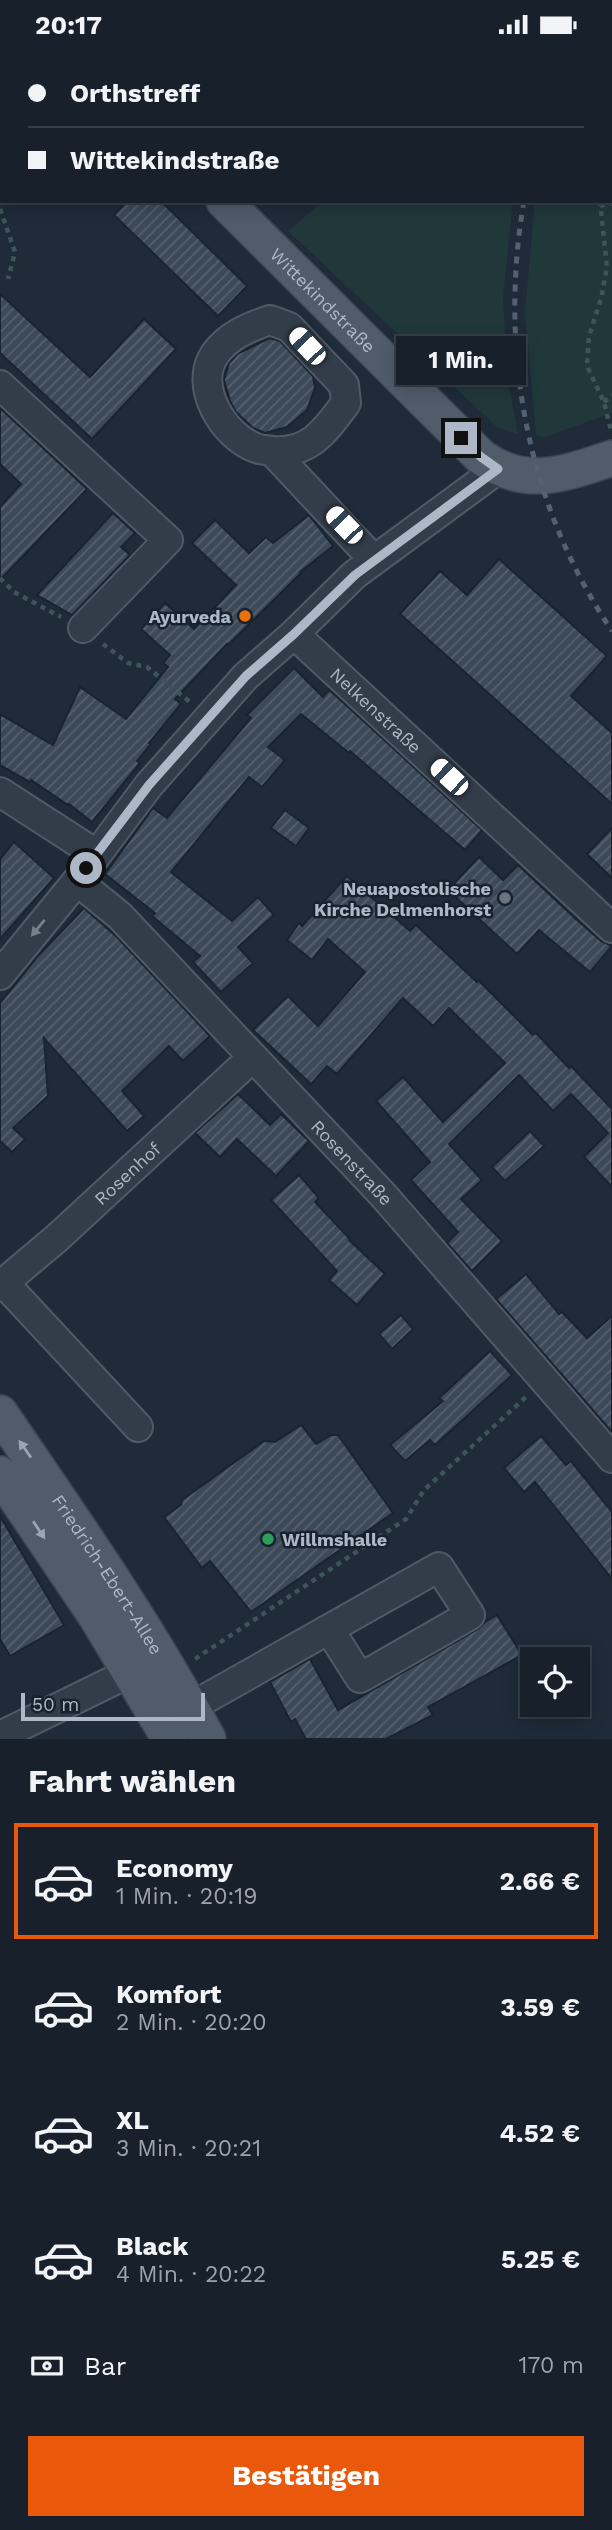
<!DOCTYPE html>
<html lang="de">
<meta charset="utf-8">
<style>
:root{--surface:#17202b;--page:#202833;--text:#f1f3f6;--muted:#9ea3a9;--line:#363e47;--accent:#ea580c}
body{margin:0;font-family:"Work Sans",sans-serif;background:var(--page);color:var(--text);height:100vh;display:flex;flex-direction:column;font-size:26px;white-space:nowrap}
*{box-sizing:border-box;margin:0}
p{font-size:23px;color:var(--muted)}
.icon{flex:none;width:38px;height:38px;fill:none;stroke:currentColor;stroke-width:2;stroke-linecap:round;stroke-linejoin:round}
.map{position:relative;height:1690px;overflow:hidden}
.panel{display:flex;flex-direction:column;background:var(--surface);flex:1}
.panel>*{flex:none}
.guide{position:absolute;left:0px;top:0px;width:612px;height:154px;box-shadow:0 4px 18px #0003,0 0 0 2px var(--line);display:grid;align-content:center;height:154px;padding:0 28px;background:var(--surface)}
.buttons{position:absolute;left:520px;top:1598px;display:grid;gap:14px}
.buttons a{display:grid;place-items:center;width:70px;height:70px;border-radius:0px;background:var(--surface);box-shadow:0 4px 18px #0003,0 0 0 2px var(--line);font-size:35px}
.scale{position:absolute;left:21px;bottom:18px;width:184px;box-sizing:border-box;padding-left:7px;border:4px solid #adb7c6;border-top:0;font-size:19px;line-height:24px;white-space:nowrap;color:#adb7c6;-webkit-text-stroke:5px #18222e;paint-order:stroke}
.end{position:absolute;width:32px;height:32px;margin:-16px;border:9px solid #adb7c6;background:#111;box-shadow:0 0 0 4px #111}
.from{border-radius:50%}
.bubble{position:absolute;height:49px;border-radius:0px;background:var(--surface);box-shadow:0 4px 18px #0003,0 0 0 2px var(--line);font-size:23px;font-weight:700;line-height:49px;text-align:center}
.car{position:absolute;width:21px;height:42px;margin:-21px -10px;border-radius:9px;box-shadow:0 0 5px 2px #0007;background:linear-gradient(#fff 24%,#345 0 40%,#fff 0 76%,#345 0 86%,#fff 0)}
.guide b{display:flex;align-items:center;gap:24px;height:66px;font-size:26px}
.guide b+b{border-top:2px solid var(--line)}
.guide i{width:18px;height:18px;background:var(--text)}
ul{padding:0;list-style:none}
li{display:flex;align-items:center;gap:21px;height:116px;margin:0 14px 10px;padding:0 14px;border:4px solid transparent;border-radius:0px}
li div{flex:1}
li b{display:block;font-size:26px}
li em{font-style:normal;font-weight:700}
li.current{border-color:var(--accent)}
li>.icon{width:63px;height:63px;stroke-width:1.5}
h2{padding:0 28px;font-size:32px;line-height:84px}
.pay{display:flex;align-items:center;gap:18px;height:77px;padding:0 28px;font-size:26px}
.pay p{margin-inline-start:auto}
.cta{display:flex;gap:14px;margin-top:auto;padding:14px 28px}
.cta a{flex:1;height:80px;border-radius:0px;background:var(--accent);color:#fff;font-size:28px;font-weight:700;line-height:80px;text-align:center}
.status{display:flex;justify-content:space-between;align-items:center;height:49px;padding:0 35px;background:var(--surface);direction:ltr}
.status svg{height:19px;fill:currentColor}
.map>svg:first-child{display:block}
.park{fill:#21383a}
.building{fill:url(#building-hatch);stroke:#1a2430;stroke-width:2}
.lines{fill:none;stroke-linecap:round;stroke-linejoin:round}
.minor-casing{stroke:#505a67;stroke-width:32}
.major-casing{stroke:#3c4653;stroke-width:38}
.path{stroke:#3e5558;stroke-width:4.5;stroke-dasharray:5 5;stroke-linecap:butt}
.minor{stroke:#333d4a;stroke-width:28}
.major{stroke:#505c6a;stroke-width:35}
.rail{stroke:#546171;stroke-width:5;stroke-dasharray:7 7;stroke-linecap:butt}
.oneway{fill:#76808e}
.oneway2{fill:#9aa5b4}
.route{stroke:#adb7c6;stroke-width:9}
.food-dot{fill:#e8710a;stroke:#18222e;stroke-width:2.5}
.worship-dot{fill:#6b7280;stroke:#18222e;stroke-width:2.5}
.leisure-dot{fill:#2e9e5b;stroke:#18222e;stroke-width:2.5}
.labels{text-anchor:middle;dominant-baseline:central;stroke-width:5;stroke-linejoin:round;paint-order:stroke}
.street-label{font-size:18px;fill:#adb7c6;stroke:#18222e}
.poi-label{font-size:18px;font-weight:bold;fill:#adb7c6;stroke:#18222e;text-anchor:end}
</style>
<div class="status"><b>20:17</b><svg viewBox="0 0 49 12"><path d="M0 12V9h3v3zM5 12V6h3v6zM10 12V3h3v9zM15 12V0h3v12zM26 1h20v11H26zM47 4h2v5h-2z"/></svg></div>
<div class="map">
<svg width="612" height="1690" viewBox="0 0 612 1690">
<defs>
<pattern id="building-hatch" width="6" height="6" patternUnits="userSpaceOnUse" patternTransform="scale(1.75)"><rect width="6" height="6" fill="#3b4959"/><path d="M-1 1l2-2M0 6l6-6M5 7l2-2" fill="none" stroke="#55616f"/></pattern>
</defs>
<rect width="100%" height="100%" fill="#1f2b39"/>
<!-- park -->
<g class="park">
<path d="M589,0H612V364L545,388L536,386L525,263L535,152H611V2H589Z"/>
<path d="M323,152H513L503,248L507,325L518,385L498,379L288,182Z"/>
</g>
<!-- building -->
<g class="building">
<path d="M128,152H161L247,237L218,267L114,166Z"/>
<path d="M0,245L90,328L144,270L176,300L92,390L0,304Z"/>
<path d="M270,289L280,292L313,327L315,339L307,361L287,378L265,384L253,379L236,363L230,352L224,331L229,314L237,305Z"/>
<path d="M0,359L87,440L0,531V458L21,435L0,415Z"/>
<path d="M113,464L135,484L121,498L130,506L72,566L37,546Z"/>
<path d="M309,466L333,497L300,523L301,524L228,596L227,595L175,650L181,655L149,694L151,695L137,712L140,714L92,773L69,755L68,756L31,731L30,733L0,716V665L53,696L80,638L126,670L168,618L163,614L170,606L141,580L165,554L194,580L236,536L192,494L215,471L249,504L266,488L273,494Z"/>
<path d="M499,510L607,607L571,647L612,684V755L400,565L440,522L467,546Z"/>
<path d="M294,619L323,648L329,641L344,654L482,781L465,801L350,702L349,704L301,665L268,698L285,711L262,738L249,728L171,823L232,872L258,848L274,866L238,898L253,914L221,943L193,913L200,907L152,867L155,864L105,825L153,759L167,769L251,669L247,666Z"/>
<path d="M285,761L309,779L296,797L271,779Z"/>
<path d="M612,779V829L587,805Z"/>
<path d="M14,793L54,829L0,890V810Z"/>
<path d="M479,808L503,831L518,816L576,870L601,892L612,897L590,923L539,881L517,905L448,841Z"/>
<path d="M347,827L410,882L416,876L477,933L478,931L533,986L536,984L569,1019L571,1017L612,1060V1138L584,1108L608,1084L571,1045L553,1062L519,1026L449,1095L482,1131L461,1150L502,1192L472,1222L447,1194L458,1183L411,1131L430,1113L376,1052L403,1028L443,1073L505,1014L449,959L433,977L403,949L337,1025L327,1017L311,1035L253,981L288,947L318,977L365,923L328,890L312,911L287,891L299,874L302,877Z"/>
<path d="M84,859L117,888L210,987L183,1012L169,997L122,1042L144,1067L127,1082L44,989L48,1047L13,1079L25,1090L12,1103L0,1092V954L37,908Z"/>
<path d="M238,1045L270,1076L281,1065L309,1092L276,1127L237,1090L220,1108L195,1084Z"/>
<path d="M530,1082L544,1097L505,1132L492,1118Z"/>
<path d="M299,1126L319,1149L315,1153L350,1190L349,1191L385,1225L357,1256L329,1231L337,1222L271,1151Z"/>
<path d="M526,1225L559,1265L562,1263L587,1289L612,1267V1383L496,1250Z"/>
<path d="M401,1266L413,1280L392,1300L379,1285Z"/>
<path d="M490,1302L512,1326L435,1396L430,1391L405,1412L390,1396L443,1352L439,1349Z"/>
<path d="M301,1376L316,1395L331,1386H338L393,1464L251,1563L210,1512L202,1519L164,1468L181,1456L182,1451L264,1392L275,1393Z"/>
<path d="M541,1387L566,1416L571,1412L612,1463V1530L535,1433L524,1443L504,1419Z"/>
<path d="M0,1467L64,1576L10,1607L0,1590Z"/>
<path d="M497,1566L522,1606L428,1658L433,1666L386,1690H306L295,1670L291,1673L270,1633L310,1610L338,1661L478,1580L485,1573Z"/>
</g>
<g class="lines">
<defs>
<g id="minor">
<path d="M87,2L93,0"/>
<path d="M0,15L2,10"/>
<path d="M0,336L168,491L83,579"/>
<path d="M272,402C310,405 325,382 346,354L344,336L289,278L270,271C249,278 229,286 215,305C193,337 223,387 256,399C261,401 267,401 272,402L374,511"/>
<path id="s1" d="M294,585L612,879"/>
<path d="M0,743L96,805"/>
<path id="s2" d="M77,832L120,867L384,1147L612,1409"/>
<path d="M0,926L77,832L149,736L246,627L294,585L354,526L498,420"/>
<path d="M4,1234L138,1378"/>
<path id="s3" d="M0,1237L57,1189L253,1008"/>
<path d="M191,1658L439,1518L470,1566L360,1629L329,1580"/>
<path d="M0,1687L131,1623"/>
</g>
<g id="major">
<path d="M65,0L68,2"/>
<path id="s4" d="M224,152L481,408C526,440 564,425 612,409"/>
<path id="s5" d="M0,1364C73,1471 147,1576 208,1690"/>
<path d="M0,1425L96,1567L170,1690"/>
</g>
</defs>
<!-- minor casing -->
<use href="#minor" class="minor-casing"/>
<!-- major casing -->
<use href="#major" class="major-casing"/>
<!-- path -->
<g class="path">
<path d="M611,15L612,14"/>
<path d="M600,152L607,218L601,250L589,287L587,317L604,353L611,382"/>
<path d="M600,157L612,154"/>
<path d="M0,160L15,203L8,230"/>
<path d="M604,353L612,346"/>
<path d="M0,529L14,543L61,568"/>
<path d="M103,595L128,614L147,618L190,653"/>
<path d="M195,1610L406,1470L424,1441L526,1348"/>
</g>
<!-- minor -->
<use href="#minor" class="minor"/>
<!-- major -->
<use href="#major" class="major"/>
<!-- rail -->
<g class="rail">
<path d="M573,2L574,0"/>
<path d="M524,152C498,301 527,456 612,582"/>
</g>
</g>
<!-- one-way arrows -->
<defs><path id="oneway-solid" d="M-6-.8H1V-3.2L6.5 0L1 3.2V.8H-6Z" transform="scale(1.75)"/></defs>
<use class="oneway" href="#oneway-solid" transform="translate(38 879) rotate(129)"/>
<g class="oneway2">
<use href="#oneway-solid" transform="translate(25 1400) rotate(-125)"/>
<use href="#oneway-solid" transform="translate(39 1481) rotate(56)"/>
</g>
<g class="lines">
<!-- route -->
<path class="route" d="M86,819L149,736L246,627L294,585L355,526L498,420L481,408L461,389"/>
</g>
<!-- markers -->
<circle class="food-dot" cx="245" cy="567" r="7"/>
<circle class="worship-dot" cx="505" cy="849" r="7"/>
<circle class="leisure-dot" cx="268" cy="1490" r="7"/>
<g class="labels">
<!-- street labels -->
<g class="street-label">
<text stroke="none"><textPath href="#s4" startOffset="140">Wittekindstraße</textPath></text>
<text stroke="none"><textPath href="#s1" startOffset="112">Nelkenstraße</textPath></text>
<text stroke="none"><textPath href="#s2" startOffset="394">Rosenstraße</textPath></text>
<text stroke="none"><textPath href="#s3" startOffset="170">Rosenhof</textPath></text>
<text stroke="none"><textPath href="#s5" startOffset="194">Friedrich-Ebert-Allee</textPath></text>
</g>
<!-- poi labels -->
<g class="poi-label">
<text x="231" y="567">Ayurveda</text>
<text x="491" y="839">Neuapostolische<tspan x="491" dy="21">Kirche Delmenhorst</tspan></text>
<text x="282" y="1490" text-anchor="start">Willmshalle</text>
</g>
</g>
</svg>
<div class="buttons">
<a><svg class="icon" aria-label="locate" viewBox="0 0 24 24"><circle cx="12" cy="12" r="6"/><path d="M12 2v4M12 18v4M2 12h4M18 12h4"/></svg></a>
</div>
<div class="scale">50 m</div>
<i class="end from" style="left:86px;top:819px"></i>
<i class="end" style="left:461px;top:389px"></i>
<div class="bubble" style="left:396px;top:287px;width:130px">1 Min.</div>
<i class="car" style="left:307px;top:297px;rotate:317deg"></i>
<i class="car" style="left:344px;top:476px;rotate:316deg"></i>
<i class="car" style="left:449px;top:728px;rotate:313deg"></i>
<div class="guide">
<b><i class="from"></i>Orthstreff</b>
<b><i></i>Wittekindstraße</b>
</div>
</div>
<section class="panel">
<h2>Fahrt wählen</h2>
<ul>
<li class="current"><svg class="icon" aria-label="car" viewBox="0 0 24 24"><path d="M5 17H2v-5l4-1 3-4h7l3 4 3 1v5h-3M9 17h6M6 11h13"/><circle cx="7" cy="17" r="2"/><circle cx="17" cy="17" r="2"/></svg><div><b>Economy</b><p>1 Min. · 20:19</p></div><em>2.66 €</em></li>
<li><svg class="icon" aria-label="car" viewBox="0 0 24 24"><path d="M5 17H2v-5l4-1 3-4h7l3 4 3 1v5h-3M9 17h6M6 11h13"/><circle cx="7" cy="17" r="2"/><circle cx="17" cy="17" r="2"/></svg><div><b>Komfort</b><p>2 Min. · 20:20</p></div><em>3.59 €</em></li>
<li><svg class="icon" aria-label="car" viewBox="0 0 24 24"><path d="M5 17H2v-5l4-1 3-4h7l3 4 3 1v5h-3M9 17h6M6 11h13"/><circle cx="7" cy="17" r="2"/><circle cx="17" cy="17" r="2"/></svg><div><b>XL</b><p>3 Min. · 20:21</p></div><em>4.52 €</em></li>
<li><svg class="icon" aria-label="car" viewBox="0 0 24 24"><path d="M5 17H2v-5l4-1 3-4h7l3 4 3 1v5h-3M9 17h6M6 11h13"/><circle cx="7" cy="17" r="2"/><circle cx="17" cy="17" r="2"/></svg><div><b>Black</b><p>4 Min. · 20:22</p></div><em>5.25 €</em></li>
</ul>
<div class="pay"><svg class="icon" aria-label="cash" viewBox="0 0 24 24"><path d="M3 7h18v10H3z"/><circle cx="12" cy="12" r="2"/></svg>Bar<p>170 m</p></div>
<div class="cta"><a>Bestätigen</a></div>
</section>
